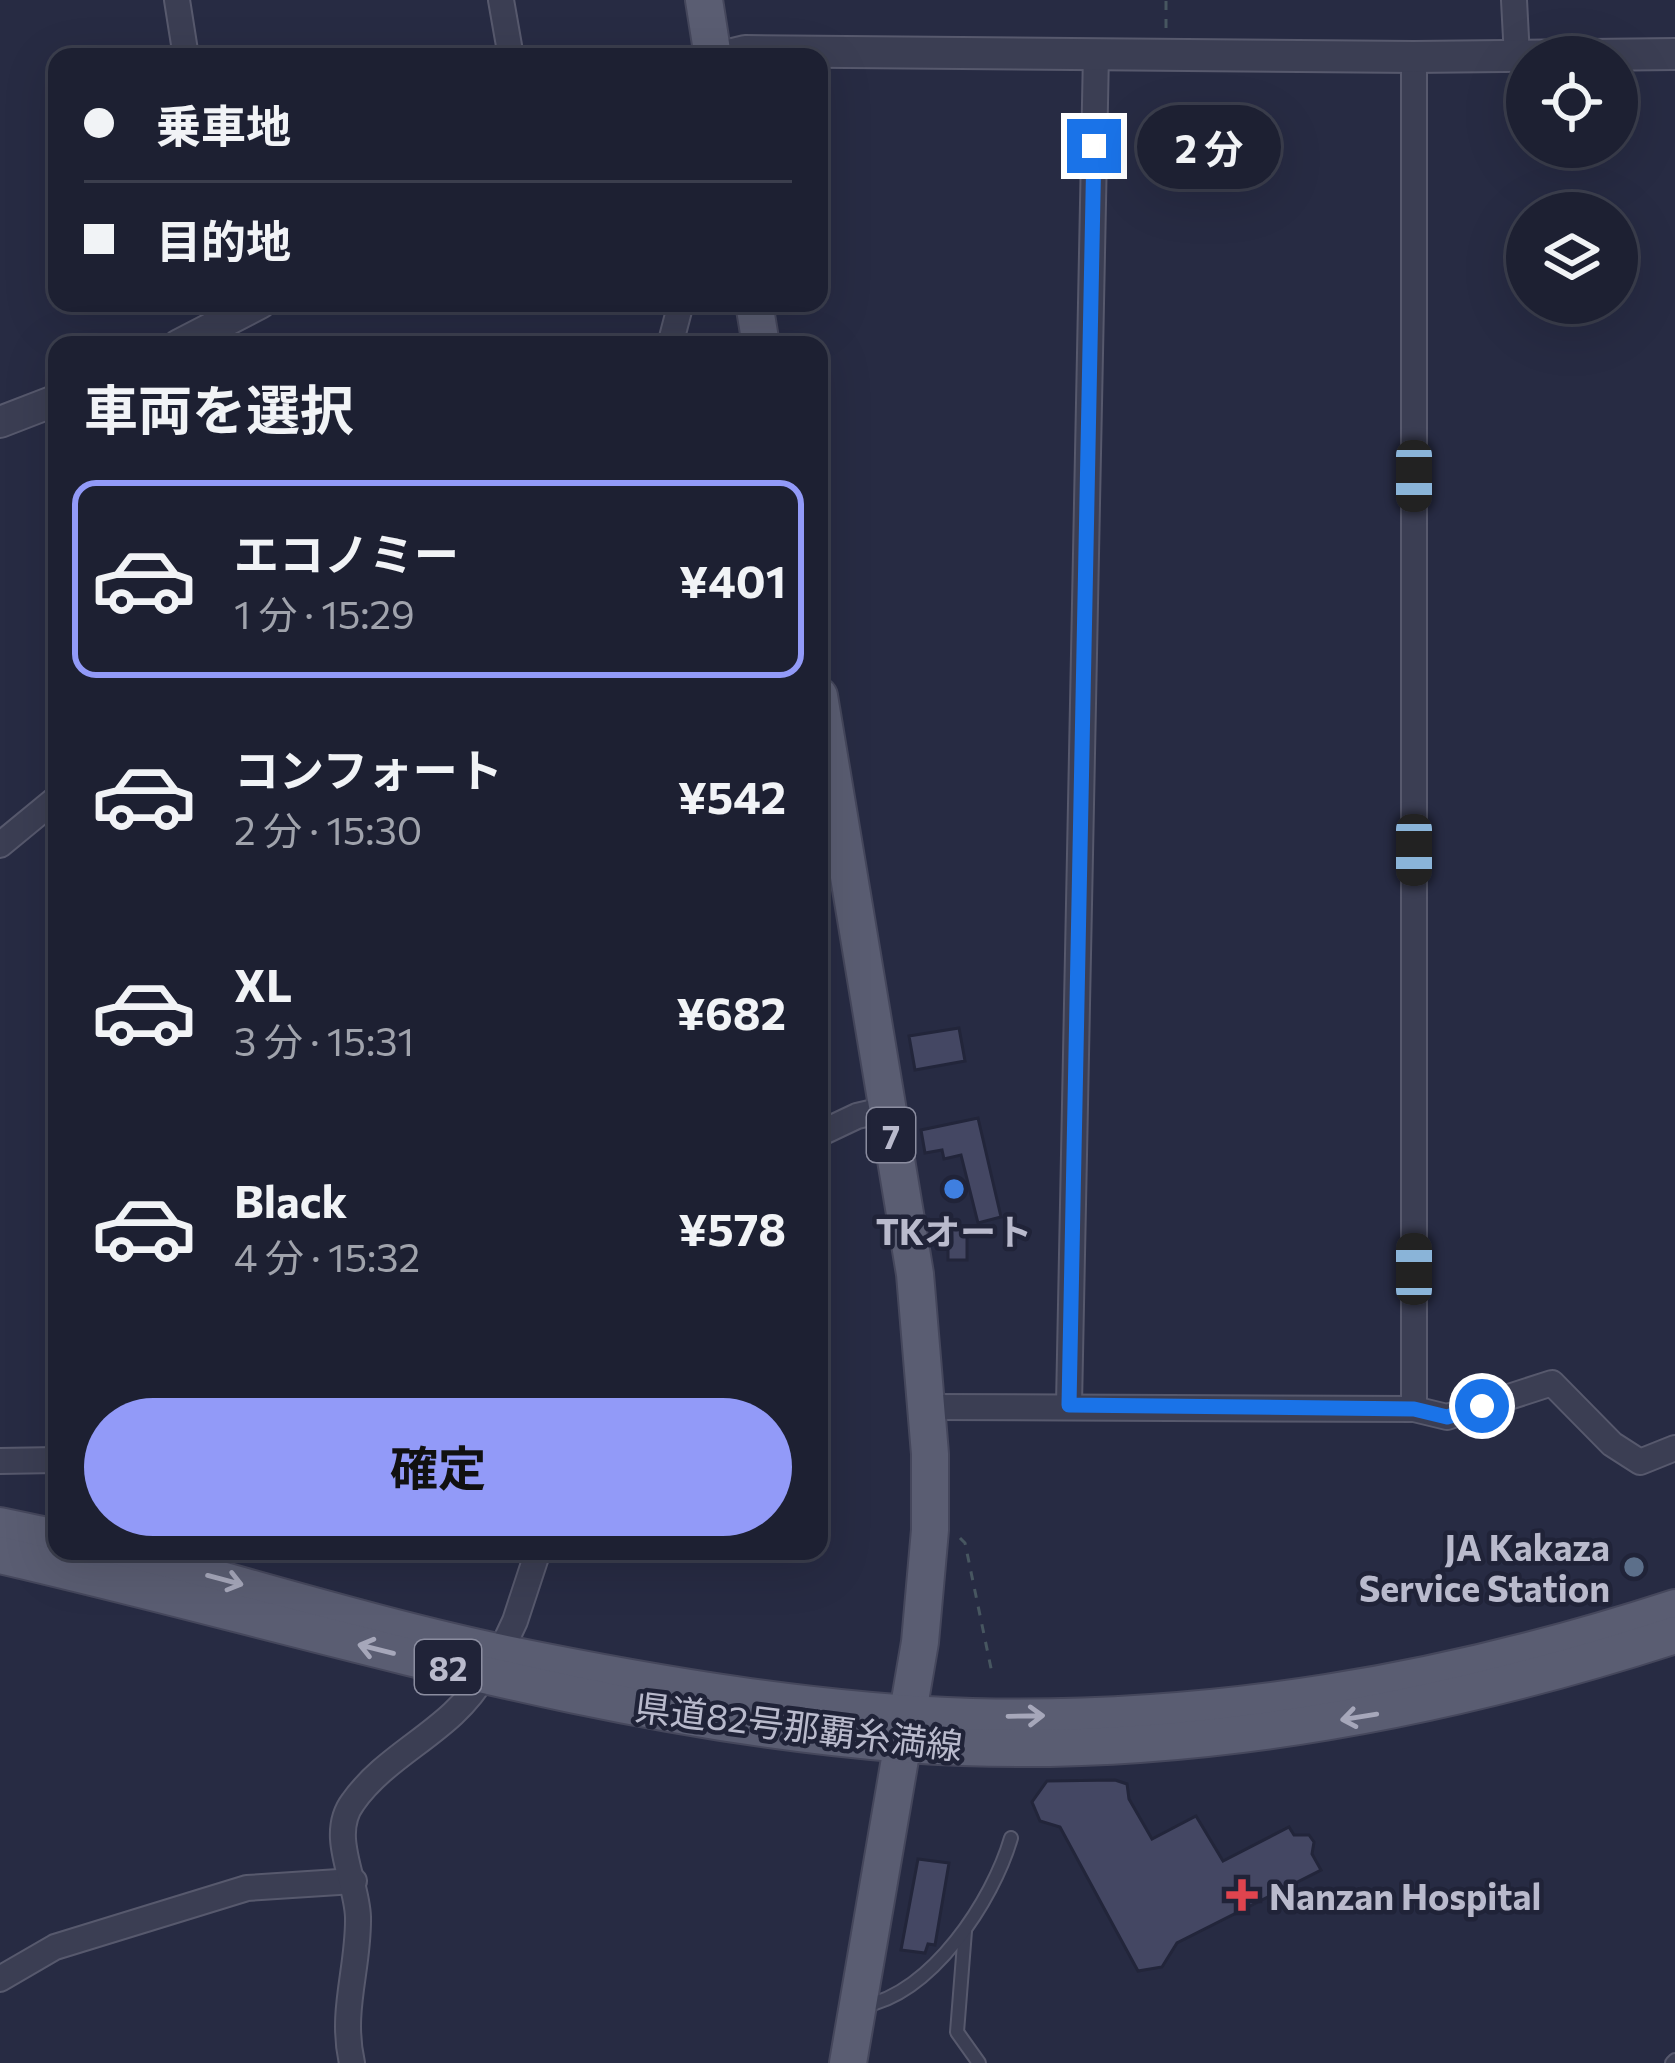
<!DOCTYPE html>
<html lang="ja">
<meta charset="utf-8">
<style>
:root{--surface:#1d2032;--page:#2a2d3e;--text:#f1f3f6;--muted:#a0a3ac;--line:#3b3e4d;--accent:#929af8}
body{margin:0;font-family:Commissioner,"Noto Sans JP",sans-serif;background:var(--page);color:var(--text);height:100vh;display:flex;flex-direction:column;font-size:45px;white-space:nowrap}
*{box-sizing:border-box;margin:0}
p{font-size:39px;color:var(--muted)}
.icon{flex:none;width:66px;height:66px;fill:none;stroke:currentColor;stroke-width:2;stroke-linecap:round;stroke-linejoin:round}
.map{position:relative;flex:1;overflow:hidden}
.details{position:absolute;left:48px;top:336px;width:780px;height:1224px;display:flex;flex-direction:column;background:var(--surface);border-radius:24px;box-shadow:0 12px 48px #0002,0 0 0 3px var(--line)}
.details>*{flex:none}
.hud{position:absolute;left:48px;top:48px;width:780px;height:264px;border-radius:24px;box-shadow:0 12px 48px #0002,0 0 0 3px var(--line);display:grid;align-content:center;height:264px;padding:0 36px;background:var(--surface)}
.fabs{position:absolute;left:1506px;top:36px;display:grid;gap:24px}
.fabs a{display:grid;place-items:center;width:132px;height:132px;border-radius:50%;background:var(--surface);box-shadow:0 12px 48px #0002,0 0 0 3px var(--line);font-size:60px}
.end{position:absolute;width:54px;height:54px;margin:-27px;border:15px solid #1a73e8;background:#fff;box-shadow:0 0 0 6px #fff}
.from{border-radius:50%}
.bubble{position:absolute;height:84px;border-radius:42px;background:var(--surface);box-shadow:0 12px 48px #0002,0 0 0 3px var(--line);font-size:39px;font-weight:700;line-height:84px;text-align:center}
.car{position:absolute;width:36px;height:72px;margin:-36px -18px;border-radius:15px;box-shadow:0 0 9px 3px #0007;background:linear-gradient(#222 24%,#8ab4d8 0 40%,#222 0 76%,#8ab4d8 0 86%,#222 0)}
.hud b{display:flex;align-items:center;gap:42px;height:114px;font-size:45px}
.hud b+b{border-top:3px solid var(--line)}
.hud i{width:30px;height:30px;background:var(--text)}
ul{padding:0;list-style:none}
li{display:flex;align-items:center;gap:36px;height:198px;margin:0 24px 18px;padding:0 12px;border:6px solid transparent;border-radius:24px}
li div{flex:1}
li b{display:block;font-size:45px}
li em{font-style:normal;font-weight:700}
li.current{border-color:var(--accent)}
li>.icon{width:108px;height:108px;stroke-width:1.5}
h2{padding:0 36px;font-size:54px;line-height:144px}
.primary-button{display:flex;gap:24px;margin-top:auto;padding:24px 36px}
.primary-button a{flex:1;height:138px;border-radius:72px;background:var(--accent);color:#111;font-size:48px;font-weight:700;line-height:138px;text-align:center}
.map>svg:first-child{display:block}
.building{fill:#444763;stroke:#22253a;stroke-width:3}
.lines{fill:none;stroke-linecap:round;stroke-linejoin:round}
.service-casing{stroke:#57596d;stroke-width:16}
.minor-casing{stroke:#57596d;stroke-width:28}
.tertiary-casing{stroke:#57596d;stroke-width:34}
.primary-casing{stroke:#45475c;stroke-width:40}
.path{stroke:#475660;stroke-width:3;stroke-dasharray:9 9;stroke-linecap:butt}
.service{stroke:#3b3e53;stroke-width:12}
.minor{stroke:#3b3e53;stroke-width:24}
.tertiary{stroke:#3b3e53;stroke-width:30}
.primary{stroke:#5a5d72;stroke-width:36}
.oneway{stroke:#a6a7ba}
.route{stroke:#1a73e8;stroke-width:15}
.shop-dot{fill:#3f7fe0;stroke:#202338;stroke-width:4.5}
.service-dot{fill:#5c6f8a;stroke:#202338;stroke-width:4.5}
.health-dot{fill:#e0444e;stroke:#202338;stroke-width:4.5}
.labels{text-anchor:middle;dominant-baseline:central;stroke-width:9;stroke-linejoin:round;paint-order:stroke}
.shield{fill:#202338;stroke:#8b8da0;stroke-width:3}
.shield-label{font-size:33px;font-weight:bold;fill:#b9bacc}
.poi-label{font-size:36px;font-weight:bold;fill:#b9bacc;stroke:#202338}
.street-label{font-size:36px;fill:#b9bacc;stroke:#202338}
</style>
<div class="map">
<svg width="1675" height="2063" viewBox="0 0 1675 2063">
<rect width="100%" height="100%" fill="#272b43"/>
<!-- building -->
<g class="building">
<path d="M959,1028L965,1061L915,1070L909,1036Z"/>
<path d="M978,1118L1001,1217L978,1223L961,1155L944,1159L942,1150L925,1153L921,1130Z"/>
<rect x="948" y="1229" width="19" height="31"/>
<path d="M1115,1780L1127,1784L1129,1799L1152,1839L1196,1816L1223,1861L1289,1827L1294,1835H1309L1314,1842L1312,1854L1321,1870L1177,1943L1162,1967L1138,1971L1060,1827L1040,1821L1032,1802L1047,1781Z"/>
<path d="M918,1859L949,1863L935,1945L928,1944L925,1953L901,1950Z"/>
</g>
<g class="lines">
<defs>
<g id="service">
<path d="M965,1931L957,2032L979,2063"/>
<path d="M863,2006C932,1994 993,1900 1011,1838"/>
<path d="M1672,2063L1675,2060"/>
</g>
<g id="minor">
<path d="M177,0L186,57"/>
<path d="M501,0L511,57"/>
<path d="M1514,0L1517,57"/>
<path d="M670,345L681,303"/>
<path d="M0,845L57,798"/>
<path d="M819,1134L857,1116L887,1109"/>
<path d="M1069,1405L1096,53"/>
<path d="M929,1407L1414,1409L1447,1417L1552,1383L1612,1444L1640,1462L1675,1448"/>
<path d="M1414,1409V57"/>
<path d="M0,1461L57,1460"/>
<path d="M500,1653L515,1621L538,1551"/>
<path d="M0,1979L55,1947L247,1888L354,1881"/>
<path d="M352,2063C340,2011 359,1968 358,1917C357,1880 328,1835 353,1802C389,1751 453,1731 484,1675"/>
</g>
<g id="tertiary">
<path d="M720,57L745,51L1414,57L1675,54"/>
<path d="M179,345L260,303"/>
<path d="M0,422L57,400"/>
</g>
<g id="primary">
<path d="M704,0L713,57"/>
<path d="M754,303L761,345"/>
<path d="M819,696L915,1274L930,1454V1530L920,1642L848,2063"/>
<path d="M0,1526L57,1538"/>
<path d="M112,1551C243,1584 373,1626 506,1654C658,1685 817,1712 972,1717C1214,1723 1445,1683 1675,1608"/>
<path d="M0,1555C300,1624 597,1721 906,1744C1167,1763 1428,1715 1675,1635"/>
</g>
</defs>
<!-- service casing -->
<use href="#service" class="service-casing"/>
<!-- minor casing -->
<use href="#minor" class="minor-casing"/>
<!-- tertiary casing -->
<use href="#tertiary" class="tertiary-casing"/>
<!-- primary casing -->
<use href="#primary" class="primary-casing"/>
<!-- path -->
<g class="path">
<path d="M1166,28V0"/>
<path d="M960,1538L965,1543L992,1673"/>
</g>
<!-- service -->
<use href="#service" class="service"/>
<!-- minor -->
<use href="#minor" class="minor"/>
<!-- tertiary -->
<use href="#tertiary" class="tertiary"/>
<!-- primary -->
<use href="#primary" class="primary"/>
</g>
<!-- one-way arrows -->
<defs><path id="oneway-shaft" d="M-6 0H5M1.5-3L5.5 0L1.5 3" fill="none" stroke-width="1.6" stroke-linecap="round" stroke-linejoin="round" transform="scale(3)"/></defs>
<g class="oneway">
<use href="#oneway-shaft" transform="translate(225 1580) rotate(15)"/>
<use href="#oneway-shaft" transform="translate(376 1649) rotate(-166)"/>
<use href="#oneway-shaft" transform="translate(1026 1716) rotate(-1)"/>
<use href="#oneway-shaft" transform="translate(1359 1717) rotate(171)"/>
</g>
<g class="lines">
<!-- route -->
<path class="route" d="M1094,146L1069,1405L1414,1409L1447,1417L1482,1406"/>
</g>
<!-- markers -->
<circle class="shop-dot" cx="954" cy="1189" r="12"/>
<circle class="service-dot" cx="1634" cy="1567" r="12"/>
<path class="health-dot" d="M1236 1877h12v12h12v12h-12v12h-12v-12h-12v-12h12z"/>
<g class="labels">
<!-- shield labels -->
<g class="shield">
<rect x="867" y="1108" width="48" height="54" rx="9"/>
<rect x="415" y="1640" width="66" height="54" rx="9"/>
</g>
<g class="shield-label">
<text x="891" y="1135">7</text>
<text x="448" y="1667">82</text>
</g>
<!-- poi labels -->
<g class="poi-label">
<text x="954" y="1230">TKオート</text>
<text x="1610" y="1546" text-anchor="end">JA Kakaza<tspan x="1610" dy="41">Service Station</tspan></text>
<text x="1269" y="1895" text-anchor="start">Nanzan Hospital</text>
</g>
<!-- street labels -->
<g class="street-label">
<text transform="translate(799 1725) rotate(7)">県道82号那覇糸満線</text>
</g>
</g>
</svg>
<div class="fabs">
<a><svg class="icon" aria-label="locate" viewBox="0 0 24 24"><circle cx="12" cy="12" r="6"/><path d="M12 2v4M12 18v4M2 12h4M18 12h4"/></svg></a>
<a><svg class="icon" aria-label="layers" viewBox="0 0 24 24"><path d="M12 4l9 5-9 5-9-5zM3 14l9 5 9-5"/></svg></a>
</div>
<i class="end from" style="left:1482px;top:1406px"></i>
<i class="end" style="left:1094px;top:146px"></i>
<div class="bubble" style="left:1137px;top:105px;width:144px">2 分</div>
<i class="car" style="left:1414px;top:476px;rotate:180deg"></i>
<i class="car" style="left:1414px;top:850px;rotate:180deg"></i>
<i class="car" style="left:1414px;top:1269px;rotate:0deg"></i>
<div class="hud">
<b><i class="from"></i>乗車地</b>
<b><i></i>目的地</b>
</div>
<section class="details">
<h2>車両を選択</h2>
<ul>
<li class="current"><svg class="icon" aria-label="car" viewBox="0 0 24 24"><path d="M5 17H2v-5l4-1 3-4h7l3 4 3 1v5h-3M9 17h6M6 11h13"/><circle cx="7" cy="17" r="2"/><circle cx="17" cy="17" r="2"/></svg><div><b>エコノミー</b><p>1 分 · 15:29</p></div><em>¥401</em></li>
<li><svg class="icon" aria-label="car" viewBox="0 0 24 24"><path d="M5 17H2v-5l4-1 3-4h7l3 4 3 1v5h-3M9 17h6M6 11h13"/><circle cx="7" cy="17" r="2"/><circle cx="17" cy="17" r="2"/></svg><div><b>コンフォート</b><p>2 分 · 15:30</p></div><em>¥542</em></li>
<li><svg class="icon" aria-label="car" viewBox="0 0 24 24"><path d="M5 17H2v-5l4-1 3-4h7l3 4 3 1v5h-3M9 17h6M6 11h13"/><circle cx="7" cy="17" r="2"/><circle cx="17" cy="17" r="2"/></svg><div><b>XL</b><p>3 分 · 15:31</p></div><em>¥682</em></li>
<li><svg class="icon" aria-label="car" viewBox="0 0 24 24"><path d="M5 17H2v-5l4-1 3-4h7l3 4 3 1v5h-3M9 17h6M6 11h13"/><circle cx="7" cy="17" r="2"/><circle cx="17" cy="17" r="2"/></svg><div><b>Black</b><p>4 分 · 15:32</p></div><em>¥578</em></li>
</ul>
<div class="primary-button"><a>確定</a></div>
</section>
</div>
